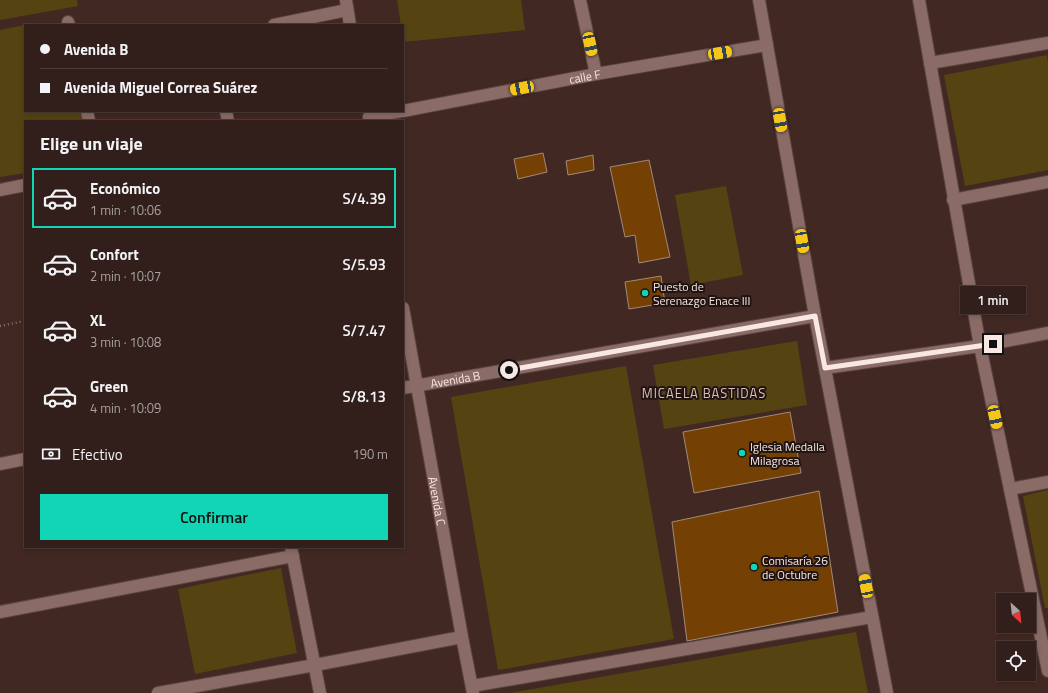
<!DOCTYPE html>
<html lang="es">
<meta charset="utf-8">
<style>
:root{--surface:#321e1a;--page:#3d2b27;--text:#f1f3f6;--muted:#a8a2a2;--line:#4d3c39;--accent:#11d5b4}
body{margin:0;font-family:"Titillium Web",sans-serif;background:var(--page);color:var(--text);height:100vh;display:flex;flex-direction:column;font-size:15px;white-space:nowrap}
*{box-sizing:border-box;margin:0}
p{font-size:13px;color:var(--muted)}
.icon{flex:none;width:22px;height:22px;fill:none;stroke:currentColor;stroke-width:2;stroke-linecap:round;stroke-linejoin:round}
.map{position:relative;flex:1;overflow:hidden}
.details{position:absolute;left:24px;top:120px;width:380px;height:428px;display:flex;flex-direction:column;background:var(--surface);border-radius:0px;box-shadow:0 2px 6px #0003,0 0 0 1px var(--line)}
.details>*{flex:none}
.top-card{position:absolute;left:24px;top:24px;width:380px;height:88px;border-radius:0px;box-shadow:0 2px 6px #0003,0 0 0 1px var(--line);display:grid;align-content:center;height:88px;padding:0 16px;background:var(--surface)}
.needle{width:26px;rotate:153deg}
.controls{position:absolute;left:996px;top:593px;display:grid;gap:8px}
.controls a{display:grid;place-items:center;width:40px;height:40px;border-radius:0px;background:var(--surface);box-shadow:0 2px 6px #0003,0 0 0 1px var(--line);font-size:20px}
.end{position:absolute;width:18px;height:18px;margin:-9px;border:5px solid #f9e7e3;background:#111;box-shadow:0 0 0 2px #111}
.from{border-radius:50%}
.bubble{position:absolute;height:28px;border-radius:0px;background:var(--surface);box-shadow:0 2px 6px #0003,0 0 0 1px var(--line);font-size:13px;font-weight:600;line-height:28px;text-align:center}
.car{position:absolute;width:12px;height:24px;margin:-12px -6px;border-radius:5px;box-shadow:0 0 3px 1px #0007;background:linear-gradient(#f5c518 24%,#345 0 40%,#f5c518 0 76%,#345 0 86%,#f5c518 0)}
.top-card b{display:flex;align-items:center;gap:14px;height:38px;font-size:15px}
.top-card b+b{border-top:1px solid var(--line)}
.top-card i{width:10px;height:10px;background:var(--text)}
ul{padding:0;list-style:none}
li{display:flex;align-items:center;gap:12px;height:60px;margin:0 8px 6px;padding:0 8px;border:2px solid transparent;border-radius:0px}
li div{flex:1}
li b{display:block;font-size:15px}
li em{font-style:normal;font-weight:600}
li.selected{border-color:var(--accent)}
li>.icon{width:36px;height:36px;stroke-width:1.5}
h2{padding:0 16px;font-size:18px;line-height:48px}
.pay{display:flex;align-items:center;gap:10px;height:44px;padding:0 16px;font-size:15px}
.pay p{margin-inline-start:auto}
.cta{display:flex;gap:8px;margin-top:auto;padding:8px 16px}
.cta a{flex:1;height:46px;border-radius:0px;background:var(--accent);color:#111;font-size:16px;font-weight:600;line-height:46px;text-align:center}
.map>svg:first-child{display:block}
.green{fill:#554412}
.building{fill:#754004;stroke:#a28a77}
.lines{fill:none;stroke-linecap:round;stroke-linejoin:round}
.minor-casing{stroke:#594440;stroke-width:14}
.path{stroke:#8a736e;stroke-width:2.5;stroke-dasharray:1 3;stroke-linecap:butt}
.minor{stroke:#8a6b65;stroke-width:12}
.route{stroke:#f9e7e3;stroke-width:5}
.poi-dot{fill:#11d5b4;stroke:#201412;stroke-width:1.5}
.labels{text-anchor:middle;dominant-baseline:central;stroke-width:4;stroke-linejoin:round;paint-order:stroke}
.street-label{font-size:12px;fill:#f9e7e3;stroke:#201412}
.poi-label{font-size:12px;fill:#f9e7e3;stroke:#201412;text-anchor:start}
.neighbourhood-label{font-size:13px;letter-spacing:1px;fill:#debdb6;stroke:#201412}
</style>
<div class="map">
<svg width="1048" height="693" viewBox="0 0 1048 693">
<rect width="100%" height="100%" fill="#422823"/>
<!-- green -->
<g class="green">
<path d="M0,0H77L78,6L0,20Z"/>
<path d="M397,0H521L525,30L403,42V25H401Z"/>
<path d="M25,25V111H80L82,121H25V173L0,177V30Z"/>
<path d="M1047,55L1048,63V170L965,186L944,75Z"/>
<path d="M726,186L743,275L691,285L675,195Z"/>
<path d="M797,341L807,405L664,429L653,365Z"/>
<path d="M626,366L674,639L498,670L451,397Z"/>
<path d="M1048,490V608H1045L1023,496Z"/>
<path d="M281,568L297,653L195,674L178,589Z"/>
<path d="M856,632L868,693H510Z"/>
</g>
<!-- building -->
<g class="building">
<path d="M543,153L547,172L518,179L514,159Z"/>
<path d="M593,155L594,170L568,175L566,161Z"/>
<path d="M649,160L670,257L639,263L635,235L625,237L610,167Z"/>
<path d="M661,276L665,303L629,309L625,282Z"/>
<path d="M790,412L801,473L694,493L683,432Z"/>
<path d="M819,491L838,612L687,641L672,522Z"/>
</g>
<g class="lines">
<defs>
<g id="minor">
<path d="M346,0L350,25"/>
<path d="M580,0L596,74"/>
<path d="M759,0L815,316L887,693"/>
<path d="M919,0L980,346L1048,671"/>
<path d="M68,22L69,25"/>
<path d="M274,25L347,10"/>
<path d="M930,63L1048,43"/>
<path d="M87,111L89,121"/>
<path d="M226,111L228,121"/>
<path id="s1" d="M403,111L596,74L767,45"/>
<path d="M369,117L401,111"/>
<path d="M0,190L25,185"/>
<path d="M953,200L1048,182"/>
<path id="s2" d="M403,308L462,637L473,693"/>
<path d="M825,368L980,346L1048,333"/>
<path id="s3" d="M403,388L815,316"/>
<path d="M0,464L25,459"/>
<path d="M1010,489L1048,482"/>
<path d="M291,547L320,693"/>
<path d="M0,612L293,556"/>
<path d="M472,686L872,617"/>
<path d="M158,693L315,665L462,637"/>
</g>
</defs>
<!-- minor casing -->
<use href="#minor" class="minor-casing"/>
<!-- path -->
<path class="path" d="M0,326L25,321"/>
<!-- minor -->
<use href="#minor" class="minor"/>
</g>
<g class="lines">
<!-- route -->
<path class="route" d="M509,370L815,316L825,368L993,344"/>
</g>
<!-- markers -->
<g class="poi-dot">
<circle cx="645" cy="293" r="4"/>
<circle cx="742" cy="453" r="4"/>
<circle cx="754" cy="567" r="4"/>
</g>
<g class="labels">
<!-- street labels -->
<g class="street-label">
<text stroke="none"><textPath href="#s1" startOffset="185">calle F</textPath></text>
<text stroke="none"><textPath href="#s3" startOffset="53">Avenida B</textPath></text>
<text stroke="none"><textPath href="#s2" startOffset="196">Avenida C</textPath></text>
</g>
<!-- poi labels -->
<g class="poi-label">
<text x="653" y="286">Puesto de<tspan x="653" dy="14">Serenazgo Enace III</tspan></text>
<text x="750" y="446">Iglesia Medalla<tspan x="750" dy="14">Milagrosa</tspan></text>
<text x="762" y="560">Comisaría 26<tspan x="762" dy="14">de Octubre</tspan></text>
</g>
<!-- neighbourhood labels -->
<g class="neighbourhood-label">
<text x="704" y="393">MICAELA BASTIDAS</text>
</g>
</g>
</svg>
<div class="controls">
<a><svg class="needle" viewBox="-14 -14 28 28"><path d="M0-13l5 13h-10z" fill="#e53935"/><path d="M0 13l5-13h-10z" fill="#a8a2a2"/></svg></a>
<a><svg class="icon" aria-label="locate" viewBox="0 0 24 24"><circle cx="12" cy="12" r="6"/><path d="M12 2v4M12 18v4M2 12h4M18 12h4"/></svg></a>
</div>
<i class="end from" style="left:509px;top:370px"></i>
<i class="end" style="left:993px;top:344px"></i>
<div class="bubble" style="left:960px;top:286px;width:66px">1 min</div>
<i class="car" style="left:590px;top:44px;rotate:168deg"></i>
<i class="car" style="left:720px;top:53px;rotate:80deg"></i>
<i class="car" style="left:522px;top:88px;rotate:259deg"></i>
<i class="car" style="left:780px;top:120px;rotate:170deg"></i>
<i class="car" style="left:802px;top:241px;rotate:170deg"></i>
<i class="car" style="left:995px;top:417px;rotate:168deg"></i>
<i class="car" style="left:866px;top:586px;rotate:349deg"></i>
<div class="top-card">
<b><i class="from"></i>Avenida B</b>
<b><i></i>Avenida Miguel Correa Suárez</b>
</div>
<section class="details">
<h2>Elige un viaje</h2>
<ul>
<li class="selected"><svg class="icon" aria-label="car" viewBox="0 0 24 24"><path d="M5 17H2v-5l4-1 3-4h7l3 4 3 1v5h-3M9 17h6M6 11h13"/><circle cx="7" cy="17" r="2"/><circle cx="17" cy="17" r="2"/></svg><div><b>Económico</b><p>1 min · 10:06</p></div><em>S/4.39</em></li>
<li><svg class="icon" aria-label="car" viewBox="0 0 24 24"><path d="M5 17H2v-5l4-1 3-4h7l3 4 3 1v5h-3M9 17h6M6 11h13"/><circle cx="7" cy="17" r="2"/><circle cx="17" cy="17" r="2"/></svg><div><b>Confort</b><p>2 min · 10:07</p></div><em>S/5.93</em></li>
<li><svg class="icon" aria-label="car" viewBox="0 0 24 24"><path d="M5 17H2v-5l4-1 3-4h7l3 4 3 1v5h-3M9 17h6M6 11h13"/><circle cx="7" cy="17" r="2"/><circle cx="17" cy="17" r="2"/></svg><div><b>XL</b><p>3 min · 10:08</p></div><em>S/7.47</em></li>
<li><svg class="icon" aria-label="car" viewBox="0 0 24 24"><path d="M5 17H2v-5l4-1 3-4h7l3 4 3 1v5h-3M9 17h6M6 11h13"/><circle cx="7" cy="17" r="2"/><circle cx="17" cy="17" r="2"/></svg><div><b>Green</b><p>4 min · 10:09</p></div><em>S/8.13</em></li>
</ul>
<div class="pay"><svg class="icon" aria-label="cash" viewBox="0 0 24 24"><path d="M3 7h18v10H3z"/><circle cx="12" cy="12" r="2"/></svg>Efectivo<p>190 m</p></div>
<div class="cta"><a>Confirmar</a></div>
</section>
</div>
